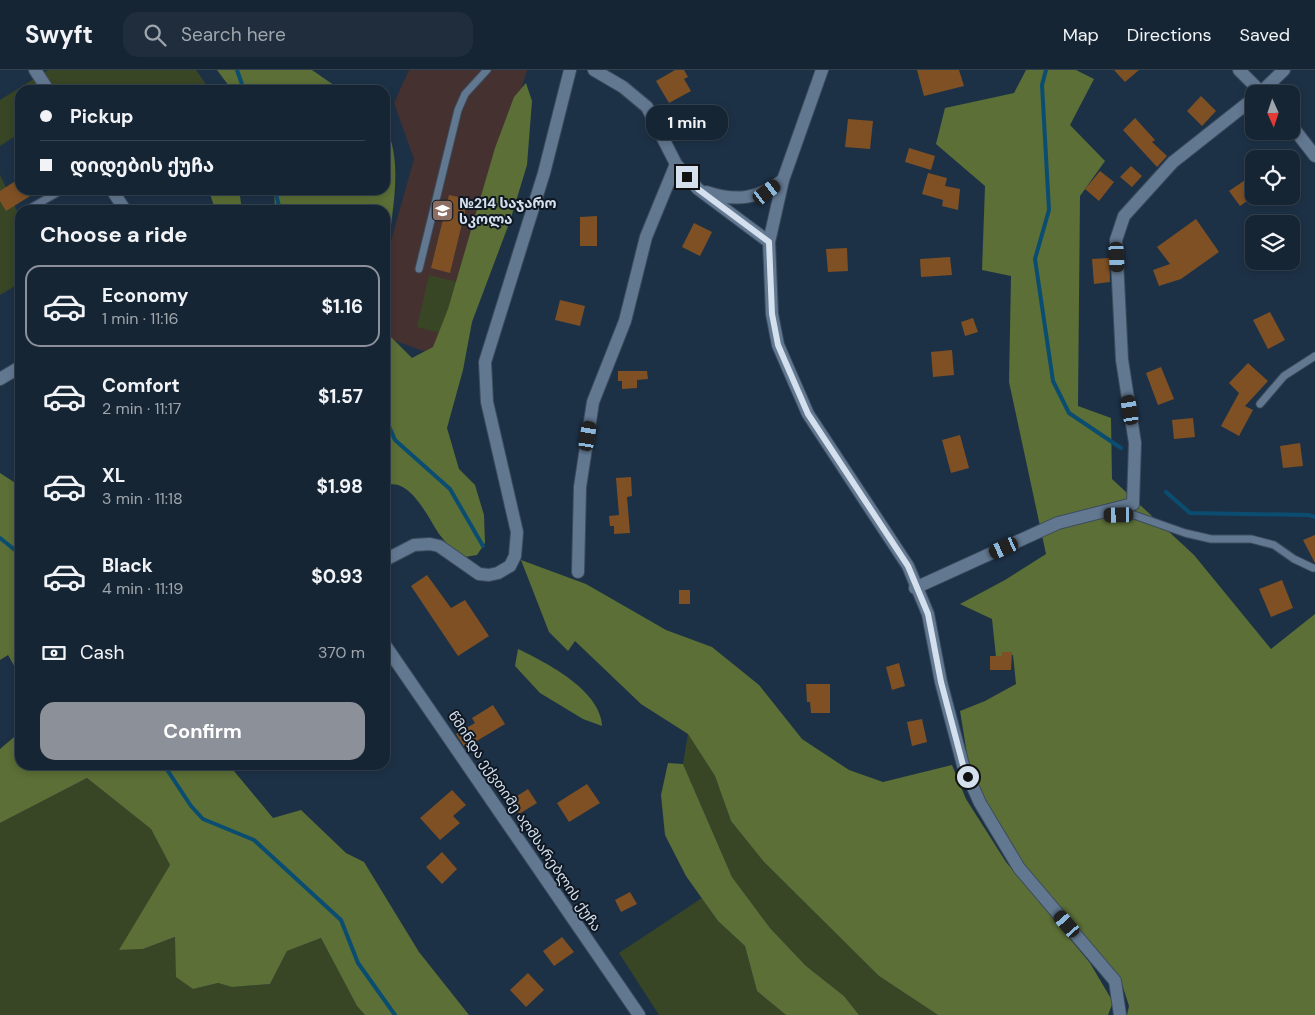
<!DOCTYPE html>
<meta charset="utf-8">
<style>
:root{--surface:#162534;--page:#1f2d3c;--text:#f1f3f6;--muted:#9ea5ac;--line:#35424f;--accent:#8c9099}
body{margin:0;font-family:"DM Sans","Noto Sans Georgian",sans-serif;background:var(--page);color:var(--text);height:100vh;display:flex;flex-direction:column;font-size:19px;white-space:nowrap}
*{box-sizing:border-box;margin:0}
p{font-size:16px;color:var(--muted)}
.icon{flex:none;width:28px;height:28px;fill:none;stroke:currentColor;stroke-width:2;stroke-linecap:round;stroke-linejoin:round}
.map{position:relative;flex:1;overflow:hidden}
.drawer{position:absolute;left:15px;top:135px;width:375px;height:565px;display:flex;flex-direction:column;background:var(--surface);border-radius:15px;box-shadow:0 2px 8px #0003,0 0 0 1px var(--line)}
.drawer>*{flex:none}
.guide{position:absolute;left:15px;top:15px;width:375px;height:110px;border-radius:15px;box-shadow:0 2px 8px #0003,0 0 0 1px var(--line);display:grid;align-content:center;height:110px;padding:0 25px;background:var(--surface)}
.needle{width:32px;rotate:177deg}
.buttons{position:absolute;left:1245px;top:15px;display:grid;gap:10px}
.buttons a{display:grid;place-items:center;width:55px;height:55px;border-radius:10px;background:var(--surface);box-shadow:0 2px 8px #0003,0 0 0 1px var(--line);font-size:25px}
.end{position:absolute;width:22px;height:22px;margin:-11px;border:6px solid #d4e0ee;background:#111;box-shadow:0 0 0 2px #111}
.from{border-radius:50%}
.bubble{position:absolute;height:35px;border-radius:15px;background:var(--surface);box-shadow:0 2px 8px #0003,0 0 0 1px var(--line);font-size:16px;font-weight:700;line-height:35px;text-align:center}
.car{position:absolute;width:15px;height:30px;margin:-15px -8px;border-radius:6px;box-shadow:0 0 4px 1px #0007;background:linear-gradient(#222 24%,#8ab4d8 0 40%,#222 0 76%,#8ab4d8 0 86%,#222 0)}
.guide b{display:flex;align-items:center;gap:18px;height:48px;font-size:19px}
.guide b+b{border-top:1px solid var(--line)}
.guide i{width:12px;height:12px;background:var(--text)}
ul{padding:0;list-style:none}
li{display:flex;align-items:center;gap:15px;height:82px;margin:0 10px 8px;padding:0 15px;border:2px solid transparent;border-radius:15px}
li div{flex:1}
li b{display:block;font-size:19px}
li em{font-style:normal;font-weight:700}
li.on{border-color:var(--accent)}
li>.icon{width:45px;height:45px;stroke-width:1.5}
h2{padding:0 25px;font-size:22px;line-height:60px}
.pay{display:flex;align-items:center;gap:12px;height:55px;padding:0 25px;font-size:19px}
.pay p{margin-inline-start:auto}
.primary-button{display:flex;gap:10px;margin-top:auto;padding:10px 25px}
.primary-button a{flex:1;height:58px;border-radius:15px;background:var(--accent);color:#fff;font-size:20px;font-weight:700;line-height:58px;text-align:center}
header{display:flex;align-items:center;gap:30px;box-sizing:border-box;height:70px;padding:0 25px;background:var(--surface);border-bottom:1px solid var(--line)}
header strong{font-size:24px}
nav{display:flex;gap:28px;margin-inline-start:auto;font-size:18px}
.search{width:350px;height:45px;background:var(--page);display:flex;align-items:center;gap:12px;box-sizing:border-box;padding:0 18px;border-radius:15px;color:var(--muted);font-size:19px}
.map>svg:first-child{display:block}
.education{fill:#453130}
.green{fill:#394625}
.forest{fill:#5b6f36}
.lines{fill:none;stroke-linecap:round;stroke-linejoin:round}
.stream{stroke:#0b4d71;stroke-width:4}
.building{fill:#7e5024}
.service-casing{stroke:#3c4c5e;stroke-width:9}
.minor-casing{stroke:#3c4c5e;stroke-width:14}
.tertiary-casing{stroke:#3c4c5e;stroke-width:14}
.service{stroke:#627891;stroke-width:7}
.minor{stroke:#627891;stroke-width:12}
.tertiary{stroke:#627891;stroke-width:12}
.route{stroke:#d4e0ee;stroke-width:6}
.labels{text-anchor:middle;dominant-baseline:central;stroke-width:4;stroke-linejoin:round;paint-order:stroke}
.poi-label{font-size:14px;font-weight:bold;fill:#d4e0ee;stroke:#0f1822;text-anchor:start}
.street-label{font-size:14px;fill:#d4e0ee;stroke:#0f1822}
</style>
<header>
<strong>Swyft</strong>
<div class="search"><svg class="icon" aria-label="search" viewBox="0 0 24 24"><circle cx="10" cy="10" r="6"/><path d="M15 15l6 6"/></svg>Search here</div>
<nav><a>Map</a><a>Directions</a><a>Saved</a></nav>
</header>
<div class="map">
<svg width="1315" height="945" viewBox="0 0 1315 945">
<rect width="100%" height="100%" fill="#1d3146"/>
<!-- education -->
<path class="education" d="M409,0H527L449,269L429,283L385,267V192L414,89L394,33Z"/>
<!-- green -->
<g class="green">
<path d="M48,0H196L210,20H20V63L0,76V30Z"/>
<path d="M0,105L20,147V213L0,225Z"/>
<path d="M429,205L457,212L445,264L417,257Z"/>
<path d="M688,664L715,706L731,751L764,792L879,906L938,945H859L844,926L806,896L770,858L732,807L683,694Z"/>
<path d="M87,708L151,759L170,795L120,880L143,879L176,867L193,919L218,913L232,917L270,914L287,881L321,868L357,936L365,945H0V753Z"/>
<path d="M702,828L718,851L745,876L757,921L786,945H659L619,883Z"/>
</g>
<!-- forest -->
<g class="forest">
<path d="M217,0H312L341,20H232Z"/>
<path d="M1026,0H1076L1094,9L1070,55L1105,91L1080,126L1078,336L1111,348L1112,409L1194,485L1271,579L1315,544V945H1127L1129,936L1120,908L1024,795L975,714L968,690L960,641L985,631L1016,614L1013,585L996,587L992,549L960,534L1005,510L1046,484L1009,312L1011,206L982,200L985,116L936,74L945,38L1014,23Z"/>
<path d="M526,13L532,31L527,95L510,151L472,252L463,300L447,358L459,399L475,415L484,445L485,473L477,485L459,488C453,480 445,472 439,464C429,449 409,405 385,416V140H275L274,120H385L386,57C404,96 391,142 388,183C386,209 385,235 385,261L412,288L433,277L448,239L495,78L514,27Z"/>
<path d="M209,120H239L242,140H215Z"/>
<path d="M0,403L20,416V606L8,585L0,590Z"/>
<path d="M521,490L586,514L666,560L712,577L759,615L802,669L849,700L883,712L952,695L966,729L1006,792L1090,893L1113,932L1108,945H938L879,906L764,792L731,751L715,706L688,664L641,634L575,571L568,581L549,562Z"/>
<path d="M518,579C547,593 600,620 602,656L583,649L540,623L515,596Z"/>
<path d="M20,662V695H229L273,748L301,740L346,783L364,792L419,882L469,945H365L357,936L321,868L287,881L270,914L232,917L218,913L193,919L176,907L175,867L143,879L119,880L170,795L151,759L87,708L0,753V679Z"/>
<path d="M668,693L683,694L732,807L770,858L806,896L844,926L859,945H786L757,921L745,876L718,851L686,806L665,765L661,725Z"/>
</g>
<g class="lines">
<!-- stream -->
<g class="stream">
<path d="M237,0L244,20"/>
<path d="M1046,0L1042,15L1049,140L1035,189L1053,311L1069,343L1121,378"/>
<path d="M275,120L280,140"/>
<path d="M385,347L395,370L450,419L483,476"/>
<path d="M1166,422L1190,443L1309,445L1315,447"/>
<path d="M0,468L20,484"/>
<path d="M164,695L191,736L203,749L254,770L341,850L358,893L395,945"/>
</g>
</g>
<!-- building -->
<g class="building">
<path d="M675,0H684L688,7L684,9L691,21L669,33L656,11Z"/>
<path d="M917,0H959L964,16L924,26Z"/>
<path d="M1114,0H1139L1125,12Z"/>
<path d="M1201,26L1216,41L1202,56L1187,41Z"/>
<path d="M1135,48L1155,70L1152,72L1167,86L1157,97L1123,60Z"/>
<path d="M848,49L873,51L870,79L845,77Z"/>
<path d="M909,78L935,86L931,100L905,92Z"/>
<path d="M1131,96L1142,106L1132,117L1120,107Z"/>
<path d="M1100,101L1114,112L1099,131L1085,119Z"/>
<path d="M928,103L947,108L945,116L960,119L958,140L942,136L943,130L922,124Z"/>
<path d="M1254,104V126L1240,136L1229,121Z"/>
<path d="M20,108V120H40L6,141L0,131V121Z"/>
<path d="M449,125L468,129L450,203L431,198Z"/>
<path d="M597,146V176H580V147Z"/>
<path d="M1196,149L1219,182L1181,209L1159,216L1153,200L1170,194L1157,177Z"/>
<path d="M694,153L712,162L700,186L682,177Z"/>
<path d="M847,178L848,201L828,202L826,179Z"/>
<path d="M950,187L952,205L921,207L920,189Z"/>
<path d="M1109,188L1110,212L1094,214L1092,189Z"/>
<path d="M560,230L585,236L580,256L555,250Z"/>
<path d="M1270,242L1285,270L1268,279L1253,250Z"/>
<path d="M973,248L978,262L965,266L961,252Z"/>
<path d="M952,280L954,305L933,307L931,282Z"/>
<path d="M1248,293L1268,311L1245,336L1253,340L1239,366L1221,356L1239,323L1229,313Z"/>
<path d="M1161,297L1174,329L1158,335L1146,303Z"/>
<path d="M618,301H647L648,309L637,310V318L622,319V311H618Z"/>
<path d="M1193,348L1195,367L1174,369L1172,350Z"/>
<path d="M960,365L969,398L951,403L942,370Z"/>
<path d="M1300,373L1303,396L1283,398L1280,376Z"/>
<path d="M631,407L632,426L627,427L630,463L614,464V456H610L609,446L619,445L616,408Z"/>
<path d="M1315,465V493L1303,470Z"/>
<path d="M427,505L451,538L465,530L489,566L458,586L411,516Z"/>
<path d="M1282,510L1293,538L1271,547L1259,519Z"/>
<rect x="679" y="520" width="11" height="14"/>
<path d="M1002,582H1012L1011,600H990V586H1002Z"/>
<path d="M899,593L905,616L892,620L886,597Z"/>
<path d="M806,614H830V643H811L810,632H807Z"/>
<path d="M493,635L505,654L465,678L456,664L475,653L472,648Z"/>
<path d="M922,649L927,672L912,676L907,652Z"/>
<path d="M587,714L600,733L569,752L557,733Z"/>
<path d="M528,719L537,733L519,744L511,730Z"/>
<path d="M452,720L466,735L453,746L460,753L440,770L420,748Z"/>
<path d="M442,782L457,799L442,814L426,797Z"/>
<path d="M630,822L637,834L621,842L615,830Z"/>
<path d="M562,867L574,882L554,896L543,881Z"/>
<path d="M528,903L544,920L526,937L510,920Z"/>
</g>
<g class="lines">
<defs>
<g id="service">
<path d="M27,140L62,120"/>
<path d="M419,199L458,40L465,24L487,0"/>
<path d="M1260,334L1284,306L1315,286"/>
<path d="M1108,445H1134L1185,463L1211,469H1251L1274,475L1294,489L1313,498"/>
</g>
<g id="minor">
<path d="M35,0L48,20"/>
<path d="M594,0L623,17L647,37L676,94L698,119L769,172"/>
<path d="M1239,0L1263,24"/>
<path d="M1259,24L1284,0"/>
<path d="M1291,55L1315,86"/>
<path d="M112,120L125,140"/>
<path d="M706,122C736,132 758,129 783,110"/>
<path d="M0,309L20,297"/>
<path d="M385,490L414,475L430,474L439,476L479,504L489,505L498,503L510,496L515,486L517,462L487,332L485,292L544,103L570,0"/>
<path d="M578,502L580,417L593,332L625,251L646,167L676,94"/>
<path d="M915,518L1058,453L1133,434L1135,373L1122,290L1116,170L1124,146L1173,92L1254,28"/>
<path d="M385,575L639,945"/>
</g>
<path id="tertiary" d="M822,0L783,110L769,172L772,244L778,275L808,344L908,496L928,544L941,612L963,695L980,733L1019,798L1115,911L1120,945"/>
</defs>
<!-- service casing -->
<use href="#service" class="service-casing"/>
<!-- minor casing -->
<use href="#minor" class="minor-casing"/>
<!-- tertiary casing -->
<use href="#tertiary" class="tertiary-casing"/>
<!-- service -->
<use href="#service" class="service"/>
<!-- minor -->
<use href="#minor" class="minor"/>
<!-- tertiary -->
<use href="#tertiary" class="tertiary"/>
</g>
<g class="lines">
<!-- route -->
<path class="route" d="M687,107L698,119L769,172L772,244L778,275L808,344L908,496L928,544L941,612L963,695L968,707"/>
</g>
<!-- icons -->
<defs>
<symbol id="school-square" viewBox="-11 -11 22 22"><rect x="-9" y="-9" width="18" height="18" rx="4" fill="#8d6e63" stroke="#0f1822"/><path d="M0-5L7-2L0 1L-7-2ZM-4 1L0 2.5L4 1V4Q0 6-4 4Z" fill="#fff"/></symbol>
</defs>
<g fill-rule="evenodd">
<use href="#school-square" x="430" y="128" width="25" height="25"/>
</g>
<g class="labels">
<!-- poi labels -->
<g class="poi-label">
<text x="459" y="133">№214 საჯარო<tspan x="459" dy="16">სკოლა</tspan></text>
</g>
<!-- street labels -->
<g class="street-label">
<text transform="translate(525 751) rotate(56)">წმინდა ექვთიმე აღმსარებლის ქუჩა</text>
</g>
</g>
</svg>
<div class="buttons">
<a><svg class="needle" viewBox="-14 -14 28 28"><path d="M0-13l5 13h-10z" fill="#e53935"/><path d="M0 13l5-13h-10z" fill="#9ea5ac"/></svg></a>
<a><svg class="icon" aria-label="locate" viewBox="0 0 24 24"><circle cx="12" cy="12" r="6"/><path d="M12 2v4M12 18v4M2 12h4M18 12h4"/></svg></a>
<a><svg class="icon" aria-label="layers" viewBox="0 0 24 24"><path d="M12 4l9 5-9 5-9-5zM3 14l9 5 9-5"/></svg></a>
</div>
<i class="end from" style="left:968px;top:707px"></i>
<i class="end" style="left:687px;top:107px"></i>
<div class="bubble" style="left:646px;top:35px;width:82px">1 min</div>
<i class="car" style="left:767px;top:122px;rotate:53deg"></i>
<i class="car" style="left:1117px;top:187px;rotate:177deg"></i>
<i class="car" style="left:1130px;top:340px;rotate:351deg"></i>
<i class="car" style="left:588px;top:366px;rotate:9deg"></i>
<i class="car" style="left:1119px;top:445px;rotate:269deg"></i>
<i class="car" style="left:1004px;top:478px;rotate:246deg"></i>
<i class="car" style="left:1067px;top:854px;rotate:319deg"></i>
<div class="guide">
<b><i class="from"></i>Pickup</b>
<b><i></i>დიდების ქუჩა</b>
</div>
<section class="drawer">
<h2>Choose a ride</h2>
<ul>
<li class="on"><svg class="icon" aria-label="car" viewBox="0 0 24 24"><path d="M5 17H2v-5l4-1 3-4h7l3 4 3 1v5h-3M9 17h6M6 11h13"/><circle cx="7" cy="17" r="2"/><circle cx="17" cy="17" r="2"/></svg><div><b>Economy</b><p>1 min · 11:16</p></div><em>$1.16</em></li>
<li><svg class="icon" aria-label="car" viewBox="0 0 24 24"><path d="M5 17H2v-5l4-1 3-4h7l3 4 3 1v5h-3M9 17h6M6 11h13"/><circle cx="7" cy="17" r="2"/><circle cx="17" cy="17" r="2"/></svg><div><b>Comfort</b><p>2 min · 11:17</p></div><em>$1.57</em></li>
<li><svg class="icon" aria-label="car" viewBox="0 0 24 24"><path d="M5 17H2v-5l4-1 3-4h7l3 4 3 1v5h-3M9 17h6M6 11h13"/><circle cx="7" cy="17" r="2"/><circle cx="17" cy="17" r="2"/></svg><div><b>XL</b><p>3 min · 11:18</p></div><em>$1.98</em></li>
<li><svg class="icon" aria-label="car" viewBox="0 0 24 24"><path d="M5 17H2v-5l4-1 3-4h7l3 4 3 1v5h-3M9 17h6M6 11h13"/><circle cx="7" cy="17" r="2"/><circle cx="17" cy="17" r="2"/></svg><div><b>Black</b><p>4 min · 11:19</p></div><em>$0.93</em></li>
</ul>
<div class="pay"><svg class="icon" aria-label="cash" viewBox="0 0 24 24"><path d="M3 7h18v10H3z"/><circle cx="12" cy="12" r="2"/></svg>Cash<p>370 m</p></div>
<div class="primary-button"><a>Confirm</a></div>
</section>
</div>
